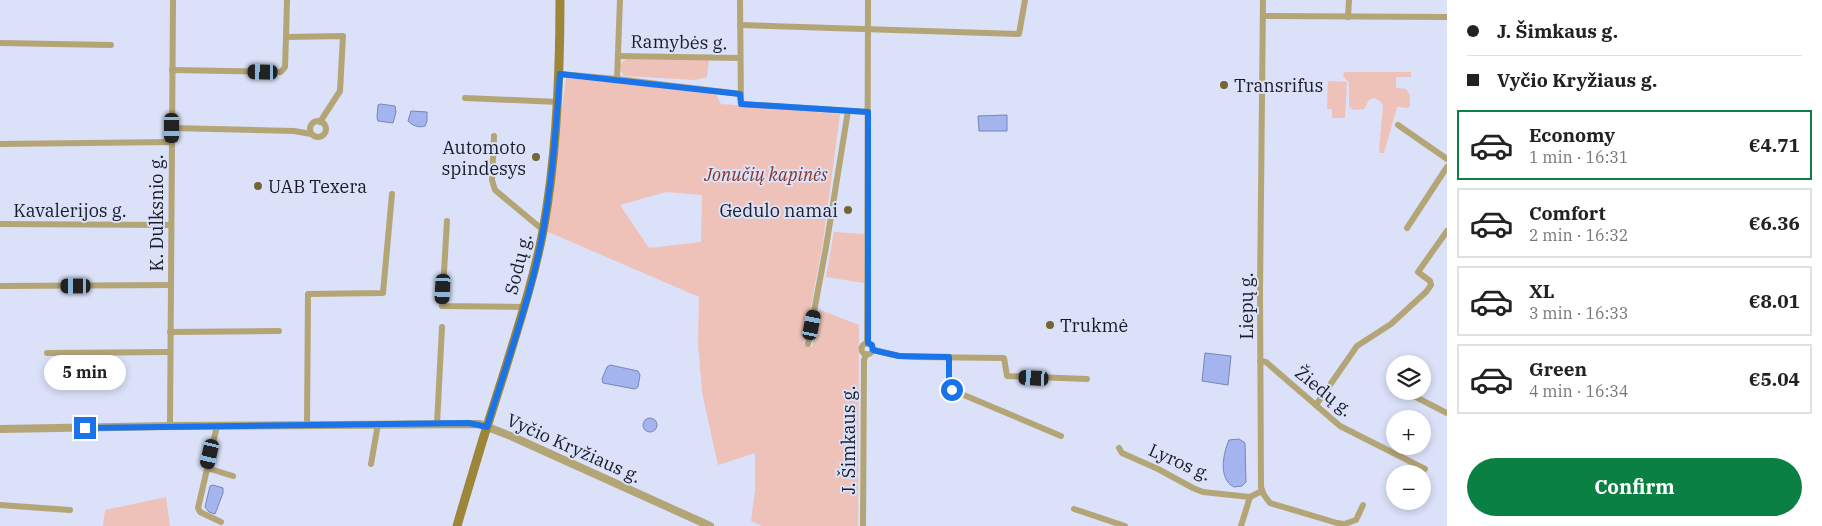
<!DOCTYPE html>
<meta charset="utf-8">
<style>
:root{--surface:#fff;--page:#f2f2f2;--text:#222;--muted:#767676;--line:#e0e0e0;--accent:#0b8043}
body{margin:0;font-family:"IBM Plex Serif",serif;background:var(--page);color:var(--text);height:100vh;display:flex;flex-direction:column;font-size:19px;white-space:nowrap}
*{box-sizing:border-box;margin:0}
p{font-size:16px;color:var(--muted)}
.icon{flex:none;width:28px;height:28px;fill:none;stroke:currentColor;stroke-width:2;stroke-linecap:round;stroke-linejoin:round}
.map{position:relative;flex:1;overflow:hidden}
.details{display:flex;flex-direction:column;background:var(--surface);width:375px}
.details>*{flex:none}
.hud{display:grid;align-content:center;height:110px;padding:0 20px;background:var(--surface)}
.fabs{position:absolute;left:1386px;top:355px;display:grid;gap:10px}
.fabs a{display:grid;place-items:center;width:45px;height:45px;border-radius:50%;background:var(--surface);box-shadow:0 2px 8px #0003;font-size:25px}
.end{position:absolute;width:22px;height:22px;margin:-11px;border:6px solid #1a73e8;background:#fff;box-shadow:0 0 0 2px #fff}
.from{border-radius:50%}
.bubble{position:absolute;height:35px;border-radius:18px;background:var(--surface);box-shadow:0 2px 8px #0003;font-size:16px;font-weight:700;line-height:35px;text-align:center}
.car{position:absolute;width:15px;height:30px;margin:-15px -8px;border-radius:6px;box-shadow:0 0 4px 1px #0007;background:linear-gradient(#222 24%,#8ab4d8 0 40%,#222 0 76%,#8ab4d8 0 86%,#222 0)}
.hud b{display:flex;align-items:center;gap:18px;height:48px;font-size:19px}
.hud b+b{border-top:1px solid var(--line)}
.hud i{width:12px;height:12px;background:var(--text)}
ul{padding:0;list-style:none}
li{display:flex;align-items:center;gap:15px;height:70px;margin:0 10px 8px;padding:0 10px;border:2px solid var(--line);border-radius:0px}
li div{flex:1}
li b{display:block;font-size:19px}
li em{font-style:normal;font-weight:700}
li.current{border-color:var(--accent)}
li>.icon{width:45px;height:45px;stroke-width:1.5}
.button{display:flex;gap:10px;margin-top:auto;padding:10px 20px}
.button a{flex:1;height:58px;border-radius:30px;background:var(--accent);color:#fff;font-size:20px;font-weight:700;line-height:58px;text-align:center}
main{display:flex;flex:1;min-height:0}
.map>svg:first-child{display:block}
.green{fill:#eec2b8;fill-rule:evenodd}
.water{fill:#a3b4ef;stroke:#7986b4}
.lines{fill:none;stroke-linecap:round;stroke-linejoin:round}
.minor{stroke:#b4a576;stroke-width:6}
.tertiary{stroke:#b4a576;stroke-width:8}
.secondary{stroke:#9d863a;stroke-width:9}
.route{stroke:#1a73e8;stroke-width:6}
.poi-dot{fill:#746532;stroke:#dae1f8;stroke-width:2}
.labels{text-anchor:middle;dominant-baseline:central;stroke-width:4;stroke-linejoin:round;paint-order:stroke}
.street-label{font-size:18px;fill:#181c29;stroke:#dae1f8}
.poi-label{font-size:18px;fill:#181c29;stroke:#dae1f8;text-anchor:start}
.park-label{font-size:18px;font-style:italic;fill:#873425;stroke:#dae1f8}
</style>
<main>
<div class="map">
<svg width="1447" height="526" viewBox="0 0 1447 526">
<rect width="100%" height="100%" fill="#dae1f8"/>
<!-- green -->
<g class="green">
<path d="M627,59L709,60L707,77L695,80L624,76L619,68L622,62Z"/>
<path d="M1344,72H1411V77H1396V88L1406,89L1410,95V106L1408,108L1397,107L1384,153H1380L1379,151L1383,106L1380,101L1374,98L1369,100L1364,109L1353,110L1349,106V83L1343,76Z"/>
<path d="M566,78L715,92L721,104L840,114L823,242L804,343L812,347L820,310L859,325L858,526H762L751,521L755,490V453L718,465L702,392L698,343L699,297L546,231ZM666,192L702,195L701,242L649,248L620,205Z"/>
<path d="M1328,81L1347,82L1345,118H1332V109H1327Z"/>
<path d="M834,232L864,234V283L826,277Z"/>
<path d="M166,497L170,526H103L105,510Z"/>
</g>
<!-- water -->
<g class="water">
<path d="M380,104L395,106L396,112L393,123L378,121L377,118L378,105Z"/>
<path d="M411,111L427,112V121L425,126C419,128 413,126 408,121Z"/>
<path d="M1007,115V131H979L978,116Z"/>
<path d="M1205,353L1231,356L1228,385L1202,381Z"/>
<path d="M610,365L638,371L640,375L638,387L635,389L603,383L602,379L607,367Z"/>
<circle cx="650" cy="425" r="7"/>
<path d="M1239,439L1245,443L1246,482L1242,486L1234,487C1218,479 1223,454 1229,440Z"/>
<path d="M213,485L223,488V493L215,514L209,512L205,507L210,486Z"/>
</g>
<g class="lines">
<!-- minor -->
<g class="minor">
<path d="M740,0L741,104L868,112"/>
<path d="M1263,0L1260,292L1261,487L1264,495L1270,503L1337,523L1344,524L1356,520L1363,505"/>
<path d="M1263,16L1447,17"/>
<path d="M1348,17L1349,0"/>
<path d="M740,25L1019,34L1025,0"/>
<path d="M286,37L287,0"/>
<path d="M0,43L111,45"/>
<path d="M618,56L740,58"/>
<path d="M172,70L281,72L285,67L286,37L343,36L340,91L320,122"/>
<path d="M560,74L617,79L620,0"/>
<path d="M617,79L741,94"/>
<path d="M465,98L558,102"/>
<circle cx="318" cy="129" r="8"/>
<path d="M1398,125L1447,159"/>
<path d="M172,128L294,131L311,134"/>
<path d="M494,136L492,180L495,190L543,230"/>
<path d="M0,144L172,142"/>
<path d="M447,221L442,306L524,307"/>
<path d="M0,224L171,225"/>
<path d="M1407,228L1447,167"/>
<path d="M0,286L171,285"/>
<path d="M170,332L279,331"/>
<path d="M867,343L868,0"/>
<circle cx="867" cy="349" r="5.5"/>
<path d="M808,344L826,247L848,111"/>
<path d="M873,350L899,356L914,357L1004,358L1007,376L1087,379"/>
<path d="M47,353L170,352"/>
<path d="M949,357V386L952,390L1061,436"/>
<path d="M1260,361L1266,362L1340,426L1425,469"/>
<path d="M1391,385L1395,387"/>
<path d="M1404,391L1447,413"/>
<path d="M1316,405L1357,346L1391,324L1426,292L1431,285L1430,281L1418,272L1447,231"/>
<path d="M437,424L442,327"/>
<path d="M307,425L308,294L383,293L392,194"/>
<path d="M170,426L173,0"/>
<path d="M217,426L198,508L200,512L221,522"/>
<path d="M1119,448L1122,453L1158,469L1193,488L1203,492L1250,497L1262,491"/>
<path d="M371,464L378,424"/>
<path d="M207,468L233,476"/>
<path d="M0,505L70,510"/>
<path d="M1074,509L1125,526"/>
<path d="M863,526L864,360L866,354"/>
<path d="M1241,526L1250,497"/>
</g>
<!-- tertiary -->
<path class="tertiary" d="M0,429L170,426L480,424L513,437L710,526"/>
<!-- secondary -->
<path class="secondary" d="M457,526C472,474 488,422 505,370C519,324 534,278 543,231C557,155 560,77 560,0"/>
</g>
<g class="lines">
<!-- route -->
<path class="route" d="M85,428L469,423L487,427C502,378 519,330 532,281C550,214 555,143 560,74L740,94L741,104L868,112V343L872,345L873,350L899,356L949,357V386L952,390"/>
</g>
<!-- markers -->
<g class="poi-dot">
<circle cx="1224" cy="85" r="5"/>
<circle cx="536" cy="157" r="5"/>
<circle cx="258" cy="186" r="5"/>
<circle cx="848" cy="210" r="5"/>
<circle cx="1050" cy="325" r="5"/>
</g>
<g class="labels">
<!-- street labels -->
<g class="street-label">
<text transform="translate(679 42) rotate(1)">Ramybės g.</text>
<text x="70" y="210">Kavalerijos g.</text>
<text transform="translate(156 213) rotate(-90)">K. Dulksnio g.</text>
<text transform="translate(518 264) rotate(-76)">Sodų g.</text>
<text transform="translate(1246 306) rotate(-90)">Liepų g.</text>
<text transform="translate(1324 391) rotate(39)">Žiedų g.</text>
<text transform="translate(848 440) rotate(-90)">J. Šimkaus g.</text>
<text transform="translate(574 448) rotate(24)">Vyčio Kryžiaus g.</text>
<text transform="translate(1180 462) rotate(24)">Lyros g.</text>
</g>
<!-- poi labels -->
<g class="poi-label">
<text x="1234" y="85">Transrifus</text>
<text x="526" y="147" text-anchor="end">Automoto<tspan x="526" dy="21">spindesys</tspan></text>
<text x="268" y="186">UAB Texera</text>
<text x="838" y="210" text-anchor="end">Gedulo namai</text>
<text x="1060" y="325">Trukmė</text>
</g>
<!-- park labels -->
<g class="park-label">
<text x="766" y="174">Jonučių kapinės</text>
</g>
</g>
</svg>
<div class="fabs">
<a><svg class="icon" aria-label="layers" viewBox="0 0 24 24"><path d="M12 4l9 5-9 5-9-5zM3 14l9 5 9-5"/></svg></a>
<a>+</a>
<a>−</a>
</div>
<i class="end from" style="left:952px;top:390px"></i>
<i class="end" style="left:85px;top:428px"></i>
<div class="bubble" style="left:44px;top:355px;width:82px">5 min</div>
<i class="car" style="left:263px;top:72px;rotate:271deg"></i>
<i class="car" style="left:172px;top:128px;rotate:180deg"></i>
<i class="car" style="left:76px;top:286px;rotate:270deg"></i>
<i class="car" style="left:443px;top:289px;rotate:183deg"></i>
<i class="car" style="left:812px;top:325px;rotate:11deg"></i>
<i class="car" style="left:1034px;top:378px;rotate:273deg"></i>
<i class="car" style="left:210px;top:454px;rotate:193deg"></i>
</div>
<section class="details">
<div class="hud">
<b><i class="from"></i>J. Šimkaus g.</b>
<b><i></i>Vyčio Kryžiaus g.</b>
</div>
<ul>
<li class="current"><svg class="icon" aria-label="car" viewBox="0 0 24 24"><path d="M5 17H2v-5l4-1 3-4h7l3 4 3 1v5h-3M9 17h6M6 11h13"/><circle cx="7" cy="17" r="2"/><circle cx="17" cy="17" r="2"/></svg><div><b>Economy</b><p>1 min · 16:31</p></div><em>€4.71</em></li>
<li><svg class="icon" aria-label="car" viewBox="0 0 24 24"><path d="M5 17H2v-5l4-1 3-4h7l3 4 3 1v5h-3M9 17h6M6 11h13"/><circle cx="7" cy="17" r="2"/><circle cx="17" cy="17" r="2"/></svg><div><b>Comfort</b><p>2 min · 16:32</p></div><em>€6.36</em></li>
<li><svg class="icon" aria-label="car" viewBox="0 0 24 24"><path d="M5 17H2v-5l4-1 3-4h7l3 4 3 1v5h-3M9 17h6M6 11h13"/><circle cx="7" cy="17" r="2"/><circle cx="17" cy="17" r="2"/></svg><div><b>XL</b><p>3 min · 16:33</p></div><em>€8.01</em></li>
<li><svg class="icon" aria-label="car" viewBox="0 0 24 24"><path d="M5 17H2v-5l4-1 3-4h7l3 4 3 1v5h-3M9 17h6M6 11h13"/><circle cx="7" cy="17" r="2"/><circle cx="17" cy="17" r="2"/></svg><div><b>Green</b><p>4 min · 16:34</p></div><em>€5.04</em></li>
</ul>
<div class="button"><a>Confirm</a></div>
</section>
</main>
